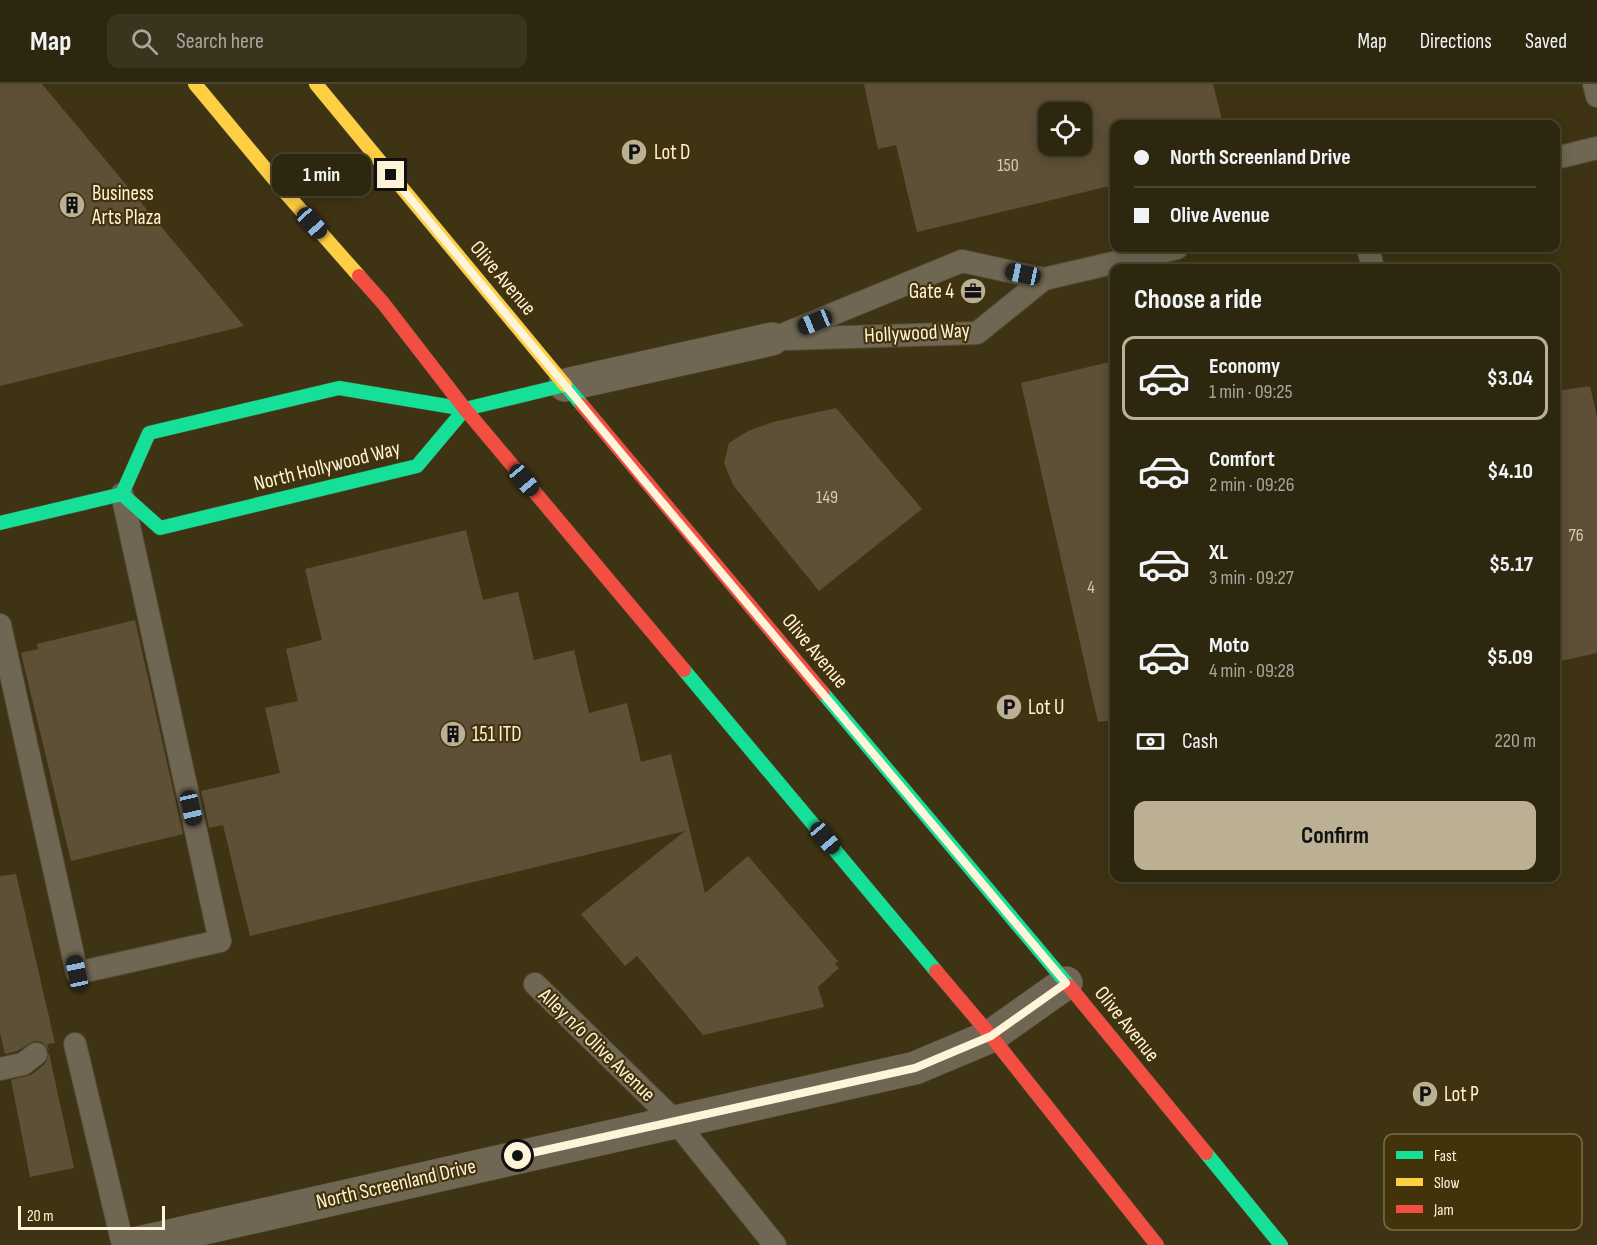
<!DOCTYPE html>
<meta charset="utf-8">
<style>
:root{--surface:#2e270f;--page:#3a331d;--text:#f1f3f6;--muted:#a7a59e;--line:#49442f;--accent:#bbb094}
body{margin:0;font-family:"Sofia Sans Condensed",sans-serif;background:var(--page);color:var(--text);height:100vh;display:flex;flex-direction:column;font-size:22px;white-space:nowrap}
*{box-sizing:border-box;margin:0}
p{font-size:20px;color:var(--muted)}
.icon{flex:none;width:33px;height:33px;fill:none;stroke:currentColor;stroke-width:2;stroke-linecap:round;stroke-linejoin:round}
.map{position:relative;flex:1;overflow:hidden}
.details{position:absolute;left:1110px;top:180px;width:450px;height:618px;display:flex;flex-direction:column;background:var(--surface);border-radius:12px;box-shadow:0 3px 15px #0003,0 0 0 2px var(--line)}
.details>*{flex:none}
.guide{position:absolute;left:1110px;top:36px;width:450px;height:132px;border-radius:12px;box-shadow:0 3px 15px #0003,0 0 0 2px var(--line);display:grid;align-content:center;height:132px;padding:0 24px;background:var(--surface)}
.buttons{position:absolute;left:1038px;top:18px;display:grid;gap:12px}
.buttons a{display:grid;place-items:center;width:54px;height:54px;border-radius:12px;background:var(--surface);box-shadow:0 3px 15px #0003,0 0 0 2px var(--line);font-size:30px}
.scale{position:absolute;left:18px;bottom:15px;width:147px;box-sizing:border-box;padding-left:6px;border:3px solid #fff3d9;border-top:0;font-size:16px;line-height:21px;white-space:nowrap;color:#fff3d9;-webkit-text-stroke:4px #42330b;paint-order:stroke}
.end{position:absolute;width:27px;height:27px;margin:-14px;border:8px solid #fff3d9;background:#111;box-shadow:0 0 0 3px #111}
.from{border-radius:50%}
.bubble{position:absolute;height:42px;border-radius:12px;background:var(--surface);box-shadow:0 3px 15px #0003,0 0 0 2px var(--line);font-size:20px;font-weight:700;line-height:42px;text-align:center}
.car{position:absolute;width:18px;height:36px;margin:-18px -9px;border-radius:8px;box-shadow:0 0 4px 2px #0007;background:linear-gradient(#222 24%,#8ab4d8 0 40%,#222 0 76%,#8ab4d8 0 86%,#222 0)}
.guide b{display:flex;align-items:center;gap:21px;height:57px;font-size:22px}
.guide b+b{border-top:2px solid var(--line)}
.guide i{width:15px;height:15px;background:var(--text)}
ul{padding:0;list-style:none}
li{display:flex;align-items:center;gap:18px;height:84px;margin:0 12px 9px;padding:0 12px;border:3px solid transparent;border-radius:12px}
li div{flex:1}
li b{display:block;font-size:22px}
li em{font-style:normal;font-weight:700}
li.on{border-color:var(--accent)}
li>.icon{width:54px;height:54px;stroke-width:1.5}
h2{padding:0 24px;font-size:27px;line-height:72px}
.pay{display:flex;align-items:center;gap:15px;height:66px;padding:0 24px;font-size:22px}
.pay p{margin-inline-start:auto}
.cta{display:flex;gap:12px;margin-top:auto;padding:12px 24px}
.cta a{flex:1;height:69px;border-radius:12px;background:var(--accent);color:#111;font-size:24px;font-weight:700;line-height:69px;text-align:center}
header{display:flex;align-items:center;gap:36px;box-sizing:border-box;height:84px;padding:0 30px;background:var(--surface);border-bottom:2px solid var(--line)}
header strong{font-size:28px}
nav{display:flex;gap:33px;margin-inline-start:auto;font-size:21px}
.search{width:420px;height:54px;background:var(--page);display:flex;align-items:center;gap:15px;box-sizing:border-box;padding:0 21px;border-radius:12px;color:var(--muted);font-size:22px}
.map>svg:first-child{display:block}
.building{fill:#5e5037;fill-rule:evenodd}
.lines{fill:none;stroke-linecap:round;stroke-linejoin:round}
.lane-casing{stroke:#544c36;stroke-width:24}
.street-casing{stroke:#544c36;stroke-width:34}
.fast-casing{stroke:#544c36;stroke-width:15}
.slow-casing{stroke:#544c36;stroke-width:15}
.jam-casing{stroke:#544c36;stroke-width:15}
.lane{stroke:#6f6753;stroke-width:22}
.street{stroke:#6f6753;stroke-width:33}
.fast{stroke:#16e098;stroke-width:14}
.slow{stroke:#ffcf43;stroke-width:14}
.jam{stroke:#f24e42;stroke-width:14}
.route{stroke:#fff3d9;stroke-width:8}
.labels{text-anchor:middle;dominant-baseline:central;stroke-width:4.5;stroke-linejoin:round;paint-order:stroke}
.number-label{font-size:18px;fill:#d7cab0}
.poi-label{font-size:21px;fill:#fff3d9;stroke:#42330b;text-anchor:start}
.street-label{font-size:21px;fill:#fff3d9;stroke:#42330b}
.key{fill:#42330b;stroke:#7b6d49;stroke-width:1.5}
.key-label{font-size:16px;fill:#fff3d9}
</style>
<header>
<strong>Map</strong>
<div class="search"><svg class="icon" aria-label="search" viewBox="0 0 24 24"><circle cx="10" cy="10" r="6"/><path d="M15 15l6 6"/></svg>Search here</div>
<nav><a>Map</a><a>Directions</a><a>Saved</a></nav>
</header>
<div class="map">
<svg width="1597" height="1161" viewBox="0 0 1597 1161">
<rect width="100%" height="100%" fill="#3e3414"/>
<!-- building -->
<g class="building">
<path d="M0,0H42L244,242L0,302Z"/>
<path d="M864,0H1213L1223,40H1114V101L917,148L896,61L878,65ZM1048,28H1082V62H1048Z"/>
<path d="M1114,277V636L1098,638L1021,299Z"/>
<path d="M1590,302L1597,333V569L1556,578V307Z"/>
<path d="M836,324L922,425L819,507L733,401L724,379L729,359L748,347L773,338Z"/>
<path d="M466,446L483,516L518,508L534,576L574,566L589,629L627,619L641,678L671,670L705,809L748,772L838,877L835,880L839,884L818,903L824,923L703,951L637,872L625,882L581,830L685,747L250,852L223,741L209,744L201,707L280,689L265,624L298,617L286,565L322,556L305,485Z"/>
<path d="M135,536L183,750L71,777L21,569L38,565L37,560Z"/>
<path d="M16,790L55,959L47,960L49,967L42,958L34,957L17,967L5,970L0,949V792Z"/>
<path d="M49,969L74,1084L30,1093L11,996L31,991L45,980Z"/>
</g>
<g class="lines">
<defs>
<g id="lane">
<path d="M1594,0L1597,12"/>
<path d="M1556,74L1597,64"/>
<path d="M1368,164L1373,184"/>
<path d="M772,255L962,177L1044,195L1177,164"/>
<path d="M786,255L977,249L1044,195"/>
<path d="M0,541L77,889L220,857L122,410"/>
<path d="M535,900L676,1038L775,1161"/>
<path d="M75,960L123,1161"/>
<path d="M0,985L23,980L36,970"/>
</g>
<g id="street">
<path d="M565,301L772,255"/>
<path d="M129,1161L915,984L991,952L1066,899"/>
</g>
<g id="fast">
<path d="M122,410L149,349L339,304L465,325L565,301L582,321"/>
<path d="M122,410L160,444L417,382L465,325"/>
<path d="M0,439L122,410"/>
<path d="M684,586L936,887"/>
<path d="M823,609L1069,902"/>
<path d="M1206,1069L1281,1161"/>
</g>
<g id="slow">
<path d="M195,0L284,107L359,192"/>
<path d="M316,0L565,301"/>
</g>
<g id="jam">
<path d="M359,192L383,219L465,325"/>
<path d="M582,321L823,609"/>
<path d="M465,325L684,586"/>
<path d="M936,887L991,952L1157,1161"/>
<path d="M1069,902L1206,1069"/>
</g>
</defs>
<!-- lane casing -->
<use href="#lane" class="lane-casing"/>
<!-- street casing -->
<use href="#street" class="street-casing"/>
<!-- fast casing -->
<use href="#fast" class="fast-casing"/>
<!-- slow casing -->
<use href="#slow" class="slow-casing"/>
<!-- jam casing -->
<use href="#jam" class="jam-casing"/>
<!-- lane -->
<use href="#lane" class="lane"/>
<!-- street -->
<use href="#street" class="street"/>
<!-- fast -->
<use href="#fast" class="fast"/>
<!-- slow -->
<use href="#slow" class="slow"/>
<!-- jam -->
<use href="#jam" class="jam"/>
</g>
<g class="lines">
<!-- route -->
<path class="route" d="M391,91L646,399L1066,899L991,952L915,984L518,1072"/>
</g>
<!-- icons -->
<defs>
<symbol id="parking-disc" viewBox="-11 -11 22 22"><circle r="9.5" fill="#bbb094" stroke="#42330b"/><path d="M-3.5-5.5H1a3.5 3.5 0 0 1 0 7H-1V5.5H-3.5ZM-1-3.4V-.6H.8a1.4 1.4 0 0 0 0-2.8Z" fill="#111"/></symbol>
<symbol id="building-disc" viewBox="-11 -11 22 22"><circle r="9.5" fill="#bbb094" stroke="#42330b"/><path d="M-4-6H4V6H1V3H-1V6H-4ZM-2.5-4.3h1.7v1.8h-1.7ZM.8-4.3h1.7v1.8H.8ZM-2.5-1h1.7V.8h-1.7ZM.8-1h1.7V.8H.8Z" fill="#111"/></symbol>
<symbol id="office-disc" viewBox="-11 -11 22 22"><circle r="9.5" fill="#bbb094" stroke="#42330b"/><path d="M-6-3h4V-5.5h4V-3h4V5H-6ZM-1-4.5V-3h2v-1.5ZM-6 0V1H6V0Z" fill="#111"/></symbol>
</defs>
<g fill-rule="evenodd">
<use href="#parking-disc" x="619" y="53" width="30" height="30"/>
<use href="#building-disc" x="57" y="106" width="30" height="30"/>
<use href="#office-disc" x="958" y="192" width="30" height="30"/>
<use href="#parking-disc" x="994" y="608" width="30" height="30"/>
<use href="#building-disc" x="438" y="635" width="30" height="30"/>
<use href="#parking-disc" x="1410" y="995" width="30" height="30"/>
</g>
<g class="labels">
<!-- number labels -->
<g class="number-label">
<text x="1008" y="81">150</text>
<text x="827" y="413">149</text>
<text x="1576" y="451">76</text>
<text x="1091" y="503">4</text>
</g>
<!-- poi labels -->
<g class="poi-label">
<text x="654" y="68">Lot D</text>
<text x="92" y="109">Business<tspan x="92" dy="24">Arts Plaza</tspan></text>
<text x="954" y="207" text-anchor="end">Gate 4</text>
<text x="1028" y="623">Lot U</text>
<text x="472" y="650">151 ITD</text>
<text x="1444" y="1010">Lot P</text>
</g>
<!-- street labels -->
<g class="street-label">
<text transform="translate(503 194) rotate(50)">Olive Avenue</text>
<text transform="translate(917 249) rotate(-3)">Hollywood Way</text>
<text transform="translate(327 382) rotate(-14)">North Hollywood Way</text>
<text transform="translate(815 567) rotate(50)">Olive Avenue</text>
<text transform="translate(1127 940) rotate(51)">Olive Avenue</text>
<text transform="translate(597 961) rotate(44)">Alley n/o Olive Avenue</text>
<text transform="translate(396 1100) rotate(-13)">North Screenland Drive</text>
</g>
</g>
<!-- legend -->
<rect x="1384" y="1050" width="198" height="96" rx="9" class="key"/>
<rect x="1396" y="1067" width="27" height="8" fill="#16e098"/>
<rect x="1396" y="1094" width="27" height="8" fill="#ffcf43"/>
<rect x="1396" y="1121" width="27" height="8" fill="#f24e42"/>
<g class="key-label">
<text x="1434" y="1077">Fast</text>
<text x="1434" y="1104">Slow</text>
<text x="1434" y="1131">Jam</text>
</g>
</svg>
<div class="buttons">
<a><svg class="icon" aria-label="locate" viewBox="0 0 24 24"><circle cx="12" cy="12" r="6"/><path d="M12 2v4M12 18v4M2 12h4M18 12h4"/></svg></a>
</div>
<div class="scale">20 m</div>
<i class="end from" style="left:518px;top:1072px"></i>
<i class="end" style="left:391px;top:91px"></i>
<div class="bubble" style="left:272px;top:70px;width:99px">1 min</div>
<i class="car" style="left:312px;top:139px;rotate:138deg"></i>
<i class="car" style="left:1023px;top:190px;rotate:282deg"></i>
<i class="car" style="left:815px;top:238px;rotate:248deg"></i>
<i class="car" style="left:524px;top:396px;rotate:140deg"></i>
<i class="car" style="left:191px;top:724px;rotate:167deg"></i>
<i class="car" style="left:825px;top:754px;rotate:140deg"></i>
<i class="car" style="left:77px;top:889px;rotate:348deg"></i>
<div class="guide">
<b><i class="from"></i>North Screenland Drive</b>
<b><i></i>Olive Avenue</b>
</div>
<section class="details">
<h2>Choose a ride</h2>
<ul>
<li class="on"><svg class="icon" aria-label="car" viewBox="0 0 24 24"><path d="M5 17H2v-5l4-1 3-4h7l3 4 3 1v5h-3M9 17h6M6 11h13"/><circle cx="7" cy="17" r="2"/><circle cx="17" cy="17" r="2"/></svg><div><b>Economy</b><p>1 min · 09:25</p></div><em>$3.04</em></li>
<li><svg class="icon" aria-label="car" viewBox="0 0 24 24"><path d="M5 17H2v-5l4-1 3-4h7l3 4 3 1v5h-3M9 17h6M6 11h13"/><circle cx="7" cy="17" r="2"/><circle cx="17" cy="17" r="2"/></svg><div><b>Comfort</b><p>2 min · 09:26</p></div><em>$4.10</em></li>
<li><svg class="icon" aria-label="car" viewBox="0 0 24 24"><path d="M5 17H2v-5l4-1 3-4h7l3 4 3 1v5h-3M9 17h6M6 11h13"/><circle cx="7" cy="17" r="2"/><circle cx="17" cy="17" r="2"/></svg><div><b>XL</b><p>3 min · 09:27</p></div><em>$5.17</em></li>
<li><svg class="icon" aria-label="car" viewBox="0 0 24 24"><path d="M5 17H2v-5l4-1 3-4h7l3 4 3 1v5h-3M9 17h6M6 11h13"/><circle cx="7" cy="17" r="2"/><circle cx="17" cy="17" r="2"/></svg><div><b>Moto</b><p>4 min · 09:28</p></div><em>$5.09</em></li>
</ul>
<div class="pay"><svg class="icon" aria-label="cash" viewBox="0 0 24 24"><path d="M3 7h18v10H3z"/><circle cx="12" cy="12" r="2"/></svg>Cash<p>220 m</p></div>
<div class="cta"><a>Confirm</a></div>
</section>
</div>
